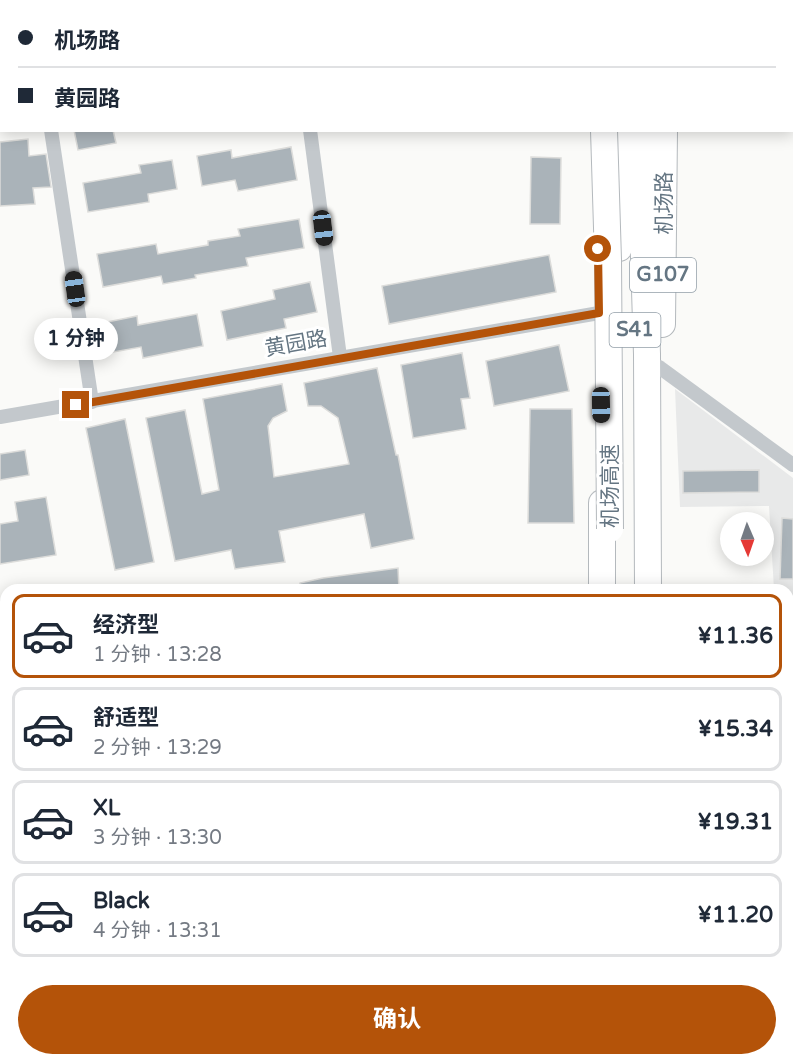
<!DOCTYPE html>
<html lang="zh">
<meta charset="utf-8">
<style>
:root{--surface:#fff;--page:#f6f6f7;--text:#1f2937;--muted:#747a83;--line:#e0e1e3;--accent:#b45309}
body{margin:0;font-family:"Varela Round","Noto Sans SC",sans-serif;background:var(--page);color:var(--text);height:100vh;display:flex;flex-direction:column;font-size:22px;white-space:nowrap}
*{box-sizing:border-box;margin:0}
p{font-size:20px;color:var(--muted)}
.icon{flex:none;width:33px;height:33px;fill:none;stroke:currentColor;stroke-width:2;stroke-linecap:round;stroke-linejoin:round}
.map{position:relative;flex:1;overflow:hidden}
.drawer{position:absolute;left:0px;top:584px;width:794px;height:482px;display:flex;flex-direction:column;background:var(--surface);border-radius:18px 18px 0 0;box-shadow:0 3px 15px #0003}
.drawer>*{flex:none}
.hud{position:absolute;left:0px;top:0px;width:794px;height:132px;box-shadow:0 3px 15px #0003;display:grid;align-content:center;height:132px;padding:0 18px;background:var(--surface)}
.needle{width:39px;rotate:178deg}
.tools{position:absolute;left:720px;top:512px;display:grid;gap:12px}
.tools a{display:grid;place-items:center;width:54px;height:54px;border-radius:50%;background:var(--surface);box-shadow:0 3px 15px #0003;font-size:30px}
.end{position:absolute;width:27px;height:27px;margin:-14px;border:8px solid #b45309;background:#fff;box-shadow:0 0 0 3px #fff}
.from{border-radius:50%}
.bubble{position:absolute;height:42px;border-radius:21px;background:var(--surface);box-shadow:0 3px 15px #0003;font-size:20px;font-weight:700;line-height:42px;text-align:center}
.car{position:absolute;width:18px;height:36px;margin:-18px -9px;border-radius:8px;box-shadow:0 0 4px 2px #0007;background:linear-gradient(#222 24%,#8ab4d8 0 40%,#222 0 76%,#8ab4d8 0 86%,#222 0)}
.hud b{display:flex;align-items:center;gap:21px;height:57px;font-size:22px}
.hud b+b{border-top:2px solid var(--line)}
.hud i{width:15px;height:15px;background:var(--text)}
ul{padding:10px 0 0;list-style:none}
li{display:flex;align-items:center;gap:18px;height:84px;margin:0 12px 9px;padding:0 6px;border:3px solid var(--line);border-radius:12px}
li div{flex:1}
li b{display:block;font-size:22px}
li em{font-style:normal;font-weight:700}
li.current{border-color:var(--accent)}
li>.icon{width:54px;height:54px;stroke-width:1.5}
.button{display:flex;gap:12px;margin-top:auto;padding:12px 18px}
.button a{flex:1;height:69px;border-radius:36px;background:var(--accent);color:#fff;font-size:24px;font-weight:700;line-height:69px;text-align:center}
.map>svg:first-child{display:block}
.built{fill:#e8e9e9}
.green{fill:#dadfd7}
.building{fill:#aab3b9;stroke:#dcdcda;stroke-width:1.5}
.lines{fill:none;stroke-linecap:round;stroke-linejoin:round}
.highway-casing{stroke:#b4b9bd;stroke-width:28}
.street{stroke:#c3c8cc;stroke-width:14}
.highway{stroke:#fff;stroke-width:26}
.highway-bridge-casing{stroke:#b4b9bd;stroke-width:28;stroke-linecap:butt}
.highway-bridge{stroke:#fff;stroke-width:26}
.route{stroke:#b45309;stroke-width:8}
.labels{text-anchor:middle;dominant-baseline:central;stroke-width:6;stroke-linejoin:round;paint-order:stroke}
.shield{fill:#fff;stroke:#939fa8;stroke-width:1.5}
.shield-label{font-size:20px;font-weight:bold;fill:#657683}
.street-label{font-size:21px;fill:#657683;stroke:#fff}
</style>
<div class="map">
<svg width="793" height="1064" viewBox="0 0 793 1064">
<rect width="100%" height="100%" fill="#fafaf8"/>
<!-- built -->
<g class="built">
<path d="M675,389L793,478V669L788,670V590L774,589L769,506L680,507Z"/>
<path d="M788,980L793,985V1064H782L777,1059H788Z"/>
</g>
<!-- green -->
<path class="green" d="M793,864V934L788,931V865Z"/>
<!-- building -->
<g class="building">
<path d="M74,130H113L116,143L78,150Z"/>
<path d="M28,139L29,156L46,154L51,187L33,188L35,204L0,206V142Z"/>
<path d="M291,147L297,180L238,191L235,180L202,186L197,156L231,150L232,158Z"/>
<path d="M531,157L561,158L560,224H530Z"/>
<path d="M172,160L177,189L148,194L149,202L88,212L83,183L141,173L139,165Z"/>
<path d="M299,219L304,248L246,258L248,266L195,275L196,278L163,284L161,276L103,287L97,254L156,244L158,254L208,245V241L240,236L238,229Z"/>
<path d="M549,255L556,292L389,324L382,286Z"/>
<path d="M310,282L317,312L284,319L286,328L227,340L221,311L275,299L273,290Z"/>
<path d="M197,314L203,346L143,358L141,347L108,353L102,323L137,316L138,325Z"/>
<path d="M559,345L569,391L494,406L486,361Z"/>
<path d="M462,353L470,398L461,399L466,429L413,438L401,365Z"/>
<path d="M377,368L396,455H398L414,539L371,548L364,514L279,531L285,562L235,569L231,550L175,561L146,418L185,410L202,494L219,490L203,399L282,384L287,411L273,418L268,426L274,477L349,464L338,418L321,406H308L304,383Z"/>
<path d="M530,409H572L574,523H528Z"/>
<path d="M125,419L154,562L115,570L86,428Z"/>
<path d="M25,450L29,475L0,480V454Z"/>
<path d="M759,470V492L683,493V471Z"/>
<path d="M46,497L56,555L0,564V524L18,521L15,502Z"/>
<path d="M782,518L793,519V579H780Z"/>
<path d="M398,568L399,590H300V583L323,578Z"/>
</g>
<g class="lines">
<defs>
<g id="highway">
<path d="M599,0V2"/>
<path d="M626,0V2"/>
<path d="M665,2V0"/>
<path d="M619,130V248"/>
<path d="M640,130L647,354L648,590"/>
<path d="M662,324L664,130"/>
<path d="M602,590V503"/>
<path d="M730,1059L734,1064"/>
<path d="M547,1064L550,1059"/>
<path d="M606,1064V1059"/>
<path d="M641,1064V1059"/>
</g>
</defs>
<!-- highway casing -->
<use href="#highway" class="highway-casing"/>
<!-- street -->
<g class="street">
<path d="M293,0V2"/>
<path d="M0,91L2,90"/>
<path d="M51,130L92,402"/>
<path d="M310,130L340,357"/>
<path d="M659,367L793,465"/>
<path d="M0,417L599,313"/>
<path d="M788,753L793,752"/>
<path d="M788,966L793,969"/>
</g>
<!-- highway -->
<use href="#highway" class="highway"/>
<defs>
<path id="highway-bridge" d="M604,130L608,260L610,529"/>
</defs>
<!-- highway-bridge casing -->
<use href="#highway-bridge" class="highway-bridge-casing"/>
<!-- highway-bridge -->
<use href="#highway-bridge" class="highway-bridge"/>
</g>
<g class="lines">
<!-- route -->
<path class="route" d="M76,405L599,313L598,249"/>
</g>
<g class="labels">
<!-- shield labels -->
<g class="shield">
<rect x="630" y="258" width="66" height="34" rx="4.5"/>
<rect x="609.5" y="313" width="51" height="34" rx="4.5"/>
</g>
<g class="shield-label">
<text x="663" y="275">G107</text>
<text x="635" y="330">S41</text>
</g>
<!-- street labels -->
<g class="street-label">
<text transform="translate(664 203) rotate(-90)">机场路</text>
<text transform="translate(296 344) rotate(-10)">黄园路</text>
<text transform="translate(610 486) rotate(-90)">机场高速</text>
</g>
</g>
</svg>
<div class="tools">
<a><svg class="needle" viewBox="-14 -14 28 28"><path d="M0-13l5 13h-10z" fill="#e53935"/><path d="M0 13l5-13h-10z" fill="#747a83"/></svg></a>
</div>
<i class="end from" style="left:598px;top:249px"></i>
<i class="end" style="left:76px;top:405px"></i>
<div class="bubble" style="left:34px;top:318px;width:84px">1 分钟</div>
<i class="car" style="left:323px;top:228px;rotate:173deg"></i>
<i class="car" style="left:75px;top:289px;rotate:352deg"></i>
<i class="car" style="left:601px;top:405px;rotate:179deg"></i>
<div class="hud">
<b><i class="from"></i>机场路</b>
<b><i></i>黄园路</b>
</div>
<section class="drawer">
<ul>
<li class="current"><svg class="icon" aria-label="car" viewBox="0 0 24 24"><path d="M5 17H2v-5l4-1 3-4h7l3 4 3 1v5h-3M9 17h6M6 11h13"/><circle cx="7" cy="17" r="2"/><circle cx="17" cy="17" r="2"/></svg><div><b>经济型</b><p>1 分钟 · 13:28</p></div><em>¥11.36</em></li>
<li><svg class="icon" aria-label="car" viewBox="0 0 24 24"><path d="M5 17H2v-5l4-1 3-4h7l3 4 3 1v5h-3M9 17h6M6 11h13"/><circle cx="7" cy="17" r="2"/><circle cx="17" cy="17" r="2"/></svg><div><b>舒适型</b><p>2 分钟 · 13:29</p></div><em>¥15.34</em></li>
<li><svg class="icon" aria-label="car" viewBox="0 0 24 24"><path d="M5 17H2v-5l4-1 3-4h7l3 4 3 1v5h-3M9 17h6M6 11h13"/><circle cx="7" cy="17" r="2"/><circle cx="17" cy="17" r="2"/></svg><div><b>XL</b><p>3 分钟 · 13:30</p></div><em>¥19.31</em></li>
<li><svg class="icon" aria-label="car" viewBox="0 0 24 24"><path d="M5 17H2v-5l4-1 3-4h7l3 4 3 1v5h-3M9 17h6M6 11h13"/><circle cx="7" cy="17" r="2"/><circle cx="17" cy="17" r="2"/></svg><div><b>Black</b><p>4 分钟 · 13:31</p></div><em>¥11.20</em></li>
</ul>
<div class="button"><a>确认</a></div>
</section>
</div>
